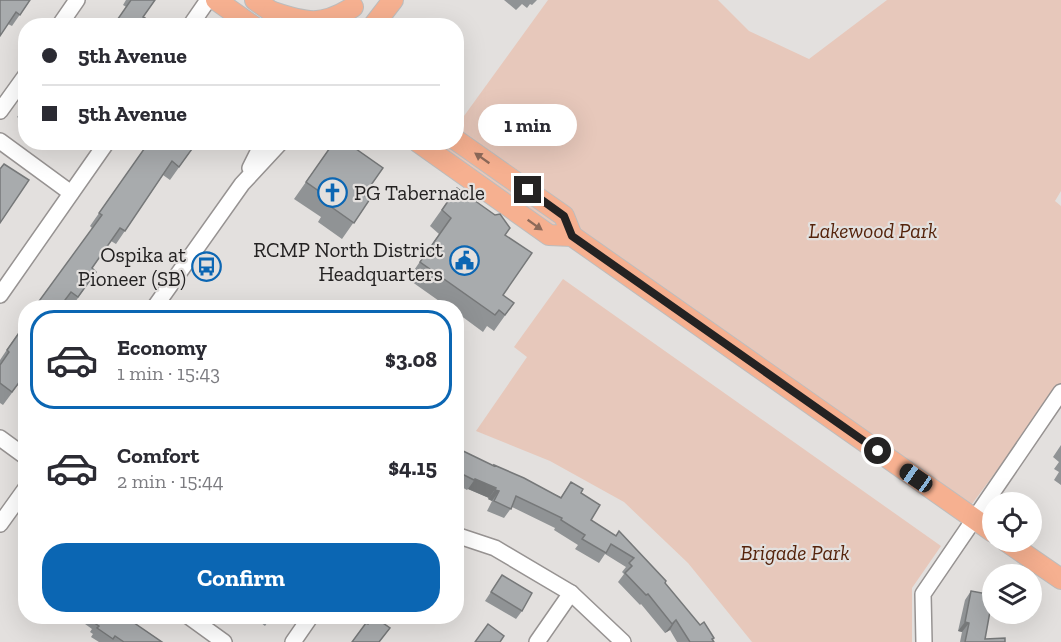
<!DOCTYPE html>
<meta charset="utf-8">
<style>
:root{--surface:#fff;--page:#f7f7f7;--text:#2b2b33;--muted:#7c7c81;--line:#e1e1e2;--accent:#0b66b3}
body{margin:0;font-family:"Zilla Slab",serif;background:var(--page);color:var(--text);height:100vh;display:flex;flex-direction:column;font-size:22px;white-space:nowrap}
*{box-sizing:border-box;margin:0}
p{font-size:20px;color:var(--muted)}
.icon{flex:none;width:33px;height:33px;fill:none;stroke:currentColor;stroke-width:2;stroke-linecap:round;stroke-linejoin:round}
.map{position:relative;flex:1;overflow:hidden}
.details{position:absolute;left:18px;top:300px;width:446px;height:324px;display:flex;flex-direction:column;background:var(--surface);border-radius:24px;box-shadow:0 6px 24px #0002}
.details>*{flex:none}
.guide{position:absolute;left:18px;top:18px;width:446px;height:132px;border-radius:24px;box-shadow:0 6px 24px #0002;display:grid;align-content:center;height:132px;padding:0 24px;background:var(--surface)}
.controls{position:absolute;left:982px;top:492px;display:grid;gap:12px}
.controls a{display:grid;place-items:center;width:60px;height:60px;border-radius:50%;background:var(--surface);box-shadow:0 6px 24px #0002;font-size:30px}
.end{position:absolute;width:27px;height:27px;margin:-14px;border:8px solid #242222;background:#fff;box-shadow:0 0 0 3px #fff}
.from{border-radius:50%}
.bubble{position:absolute;height:42px;border-radius:21px;background:var(--surface);box-shadow:0 6px 24px #0002;font-size:20px;font-weight:700;line-height:42px;text-align:center}
.car{position:absolute;width:18px;height:36px;margin:-18px -9px;border-radius:8px;box-shadow:0 0 4px 2px #0007;background:linear-gradient(#222 24%,#8ab4d8 0 40%,#222 0 76%,#8ab4d8 0 86%,#222 0)}
.guide b{display:flex;align-items:center;gap:21px;height:57px;font-size:22px}
.guide b+b{border-top:2px solid var(--line)}
.guide i{width:15px;height:15px;background:var(--text)}
ul{padding:10px 0 0;list-style:none}
li{display:flex;align-items:center;gap:18px;height:99px;margin:0 12px 9px;padding:0 12px;border:3px solid transparent;border-radius:24px}
li div{flex:1}
li b{display:block;font-size:22px}
li em{font-style:normal;font-weight:700}
li.on{border-color:var(--accent)}
li>.icon{width:54px;height:54px;stroke-width:1.5}
.cta{display:flex;gap:12px;margin-top:auto;padding:12px 24px}
.cta a{flex:1;height:69px;border-radius:24px;background:var(--accent);color:#fff;font-size:24px;font-weight:700;line-height:69px;text-align:center}
.map>svg:first-child{display:block}
.green{fill:#e7c8bb}
.lines{fill:none;stroke-linecap:round;stroke-linejoin:round}
.minor-casing{stroke:#979392;stroke-width:18}
.major-casing{stroke:#bdbdbd;stroke-width:22}
.minor{stroke:#fff;stroke-width:15}
.major{stroke:#f6b090;stroke-width:20}
.wall{fill:#909395}
.shaded-wall{fill:#767879}
.building{fill:#a8abad;stroke:#767879;stroke-width:1.5}
.oneway{fill:#8d6959}
.route{stroke:#242222;stroke-width:8}
.labels{text-anchor:middle;dominant-baseline:central;stroke-width:4.5;stroke-linejoin:round;paint-order:stroke}
.poi-label{font-size:21px;fill:#242222;stroke:#e3e0de;text-anchor:end}
.park-label{font-size:21px;font-style:italic;fill:#55230b;stroke:#e3e0de}
</style>
<div class="map">
<svg width="1061" height="642" viewBox="0 0 1061 642">
<rect width="100%" height="100%" fill="#e3e0de"/>
<!-- green -->
<g class="green">
<path d="M548,0H718L749,31L809,59L887,0H1061V191L1055,201L1061,206V384L963,516L440,149L444,143L456,142V127Z"/>
<path d="M563,279L941,546L912,588V642H752L688,563L624,502L550,461L476,431L527,357L514,347Z"/>
</g>
<g class="lines">
<defs>
<g id="minor">
<path d="M59,26L77,0"/>
<path d="M190,26L208,0"/>
<path d="M0,111L26,75"/>
<path d="M0,141L71,193"/>
<path d="M250,168L263,142"/>
<path d="M0,295L107,142"/>
<path d="M154,308L242,184L281,142"/>
<path d="M0,438L26,457"/>
<path d="M0,524L26,488"/>
<path d="M456,535L495,548L571,593L623,642"/>
<path d="M188,616L224,642"/>
<path d="M293,642L311,616"/>
<path d="M537,642L571,593"/>
<path d="M924,642L923,594L1061,392"/>
</g>
<g id="major">
<path d="M216,0L253,26"/>
<path d="M255,0L282,19"/>
<path d="M273,12C306,23 322,27 353,7"/>
<path d="M373,26L393,0"/>
<path d="M456,140L564,216L572,236"/>
<path d="M418,142L549,235L572,236L993,532"/>
<path d="M1007,542L1061,579"/>
</g>
</defs>
<!-- minor casing -->
<use href="#minor" class="minor-casing"/>
<!-- major casing -->
<use href="#major" class="major-casing"/>
<!-- minor -->
<use href="#minor" class="minor"/>
<!-- major -->
<use href="#major" class="major"/>
</g>
<!-- wall -->
<g class="wall">
<path d="M0,0H30L12,26L8,24Z"/>
<path d="M126,0H155L143,17L123,5Z"/>
<path d="M504,0H537L532,5L530,4L527,8L522,4L516,10Z"/>
<path d="M26,105V123L17,117Z"/>
<path d="M53,142H67L62,149Z"/>
<path d="M149,142H197L170,180L163,175L116,244L111,241L92,268L96,272L71,308H65L61,305L92,228L90,226Z"/>
<path d="M334,142L364,195L370,199L342,239L318,222L321,217L294,199Z"/>
<path d="M457,188L505,235L503,295L514,303L494,331L487,326L483,332L456,312V308H449L408,279L439,234L430,226Z"/>
<path d="M26,319V374L3,405L0,403V360L22,327L21,326Z"/>
<path d="M1061,445V485L1054,480L1059,472L1054,469L1059,462L1053,457Z"/>
<path d="M459,449L493,466L561,497L571,482L581,493L591,520L665,583L700,625L714,638L713,640L714,642H677L670,630L665,633L641,604L640,605L618,582L624,574L622,572L626,567L605,554L599,563L575,549L578,545L554,530L555,528L512,507L504,518L487,511L492,501L488,499L489,498L468,489L467,490L456,484V454Z"/>
<path d="M26,574V586L20,582Z"/>
<path d="M502,575L522,611L516,619L485,601Z"/>
<path d="M971,591L985,639L1005,642H960L962,632L958,631L965,600Z"/>
<path d="M74,616H124L162,642H99L91,637L93,634L90,632L92,629Z"/>
<path d="M252,616H272L265,626Z"/>
</g>
<!-- shaded-wall -->
<g class="shaded-wall">
<path d="M475,479L496,488L489,498L468,489Z"/>
<path d="M495,490L499,491L492,501L488,499Z"/>
<path d="M676,620L670,630L665,633L672,624Z"/>
<path d="M965,622L969,623L962,632L958,631Z"/>
</g>
<!-- building -->
<g class="building">
<path d="M0,0H30L20,15L16,12L0,36Z"/>
<path d="M131,0H155L143,17L145,18L139,26H113Z"/>
<path d="M149,142H197L179,167L172,161L125,231L120,228L92,268L96,272L78,297L71,292L59,308H34L102,215L99,213Z"/>
<path d="M334,142H346L383,168L364,195L370,199L354,223L330,206L333,201L306,182Z"/>
<path d="M4,164L29,180L0,223V169Z"/>
<path d="M457,188L495,215L500,214L510,228L505,235L532,253L503,295L514,303L505,315L499,310L495,315L420,262L451,218L442,210Z"/>
<path d="M26,323V373L12,392L0,383V365L9,352L7,350Z"/>
<path d="M459,449L494,466V465L524,478L561,498L571,482L583,489L581,493L600,505L591,520L616,536L619,531L666,581L665,583L700,625L704,622L714,638L712,639L714,642H690L676,620L672,624L648,594L646,595L625,573L632,566L629,563L634,558L611,544L606,553L582,539L585,535L561,520L562,518L516,496L511,509L494,501L499,491L495,490L496,488L475,479L474,480L456,471V455Z"/>
<path d="M502,575L532,593L522,611L491,592Z"/>
<path d="M971,591L993,595L985,639L1005,638V642H965L969,623L965,622Z"/>
<path d="M93,616H124L162,642H124L115,636L113,639L97,628L99,626L96,624L98,620Z"/>
<path d="M373,616H387L383,623L390,628L379,642H352L366,623L368,624Z"/>
<path d="M488,624L504,636L500,642H475Z"/>
</g>
<!-- one-way arrows -->
<defs><path id="oneway-solid" d="M-6-.8H1V-3.2L6.5 0L1 3.2V.8H-6Z" transform="scale(1.5)"/></defs>
<g class="oneway">
<use href="#oneway-solid" transform="translate(482 158) rotate(-145)"/>
<use href="#oneway-solid" transform="translate(535 225) rotate(35)"/>
</g>
<g class="lines">
<!-- route -->
<path class="route" d="M528,190L564,216L572,236L878,451"/>
</g>
<!-- icons -->
<defs>
<symbol id="church-ring" viewBox="-11 -11 22 22"><circle r="9.5" fill="#e3e0de" stroke="#0b66b3" stroke-width="1.5"/><path d="M-1.2-6h2.4v3.5h3.3v2.4h-3.3V6h-2.4V-.1h-3.3v-2.4h3.3Z" fill="#0b66b3"/></symbol>
<symbol id="civic-ring" viewBox="-11 -11 22 22"><circle r="9.5" fill="#e3e0de" stroke="#0b66b3" stroke-width="1.5"/><path d="M-.6-6.5H3V-4.5H.6V-3L4-1V1h2V6H-6V1h2V-1L-.6-3ZM-1.2 2.5V6h2.4V2.5Z" fill="#0b66b3"/></symbol>
<symbol id="bus-ring" viewBox="-11 -11 22 22"><circle r="9.5" fill="#e3e0de" stroke="#0b66b3" stroke-width="1.5"/><path d="M-5-6H5V4H4V6H2V4H-2V6H-4V4H-5ZM-3.5-4V0h7V-4ZM-3.5 1.2v1.5H-2V1.2ZM2 1.2v1.5H3.5V1.2Z" fill="#0b66b3"/></symbol>
</defs>
<g fill-rule="evenodd">
<use href="#church-ring" x="316" y="176" width="33" height="33"/>
<use href="#civic-ring" x="448" y="244" width="33" height="33"/>
<use href="#bus-ring" x="190" y="250" width="33" height="33"/>
</g>
<g class="labels">
<!-- poi labels -->
<g class="poi-label">
<text x="354" y="192" text-anchor="start">PG Tabernacle</text>
<text x="443" y="249">RCMP North District<tspan x="443" dy="24">Headquarters</tspan></text>
<text x="186" y="254">Ospika at<tspan x="186" dy="24">Pioneer (SB)</tspan></text>
</g>
<!-- park labels -->
<g class="park-label">
<text x="873" y="230">Lakewood Park</text>
<text x="795" y="552">Brigade Park</text>
</g>
</g>
</svg>
<div class="controls">
<a><svg class="icon" aria-label="locate" viewBox="0 0 24 24"><circle cx="12" cy="12" r="6"/><path d="M12 2v4M12 18v4M2 12h4M18 12h4"/></svg></a>
<a><svg class="icon" aria-label="layers" viewBox="0 0 24 24"><path d="M12 4l9 5-9 5-9-5zM3 14l9 5 9-5"/></svg></a>
</div>
<i class="end from" style="left:878px;top:451px"></i>
<i class="end" style="left:528px;top:190px"></i>
<div class="bubble" style="left:478px;top:104px;width:99px">1 min</div>
<i class="car" style="left:916px;top:478px;rotate:305deg"></i>
<div class="guide">
<b><i class="from"></i>5th Avenue</b>
<b><i></i>5th Avenue</b>
</div>
<section class="details">
<ul>
<li class="on"><svg class="icon" aria-label="car" viewBox="0 0 24 24"><path d="M5 17H2v-5l4-1 3-4h7l3 4 3 1v5h-3M9 17h6M6 11h13"/><circle cx="7" cy="17" r="2"/><circle cx="17" cy="17" r="2"/></svg><div><b>Economy</b><p>1 min · 15:43</p></div><em>$3.08</em></li>
<li><svg class="icon" aria-label="car" viewBox="0 0 24 24"><path d="M5 17H2v-5l4-1 3-4h7l3 4 3 1v5h-3M9 17h6M6 11h13"/><circle cx="7" cy="17" r="2"/><circle cx="17" cy="17" r="2"/></svg><div><b>Comfort</b><p>2 min · 15:44</p></div><em>$4.15</em></li>
</ul>
<div class="cta"><a>Confirm</a></div>
</section>
</div>
